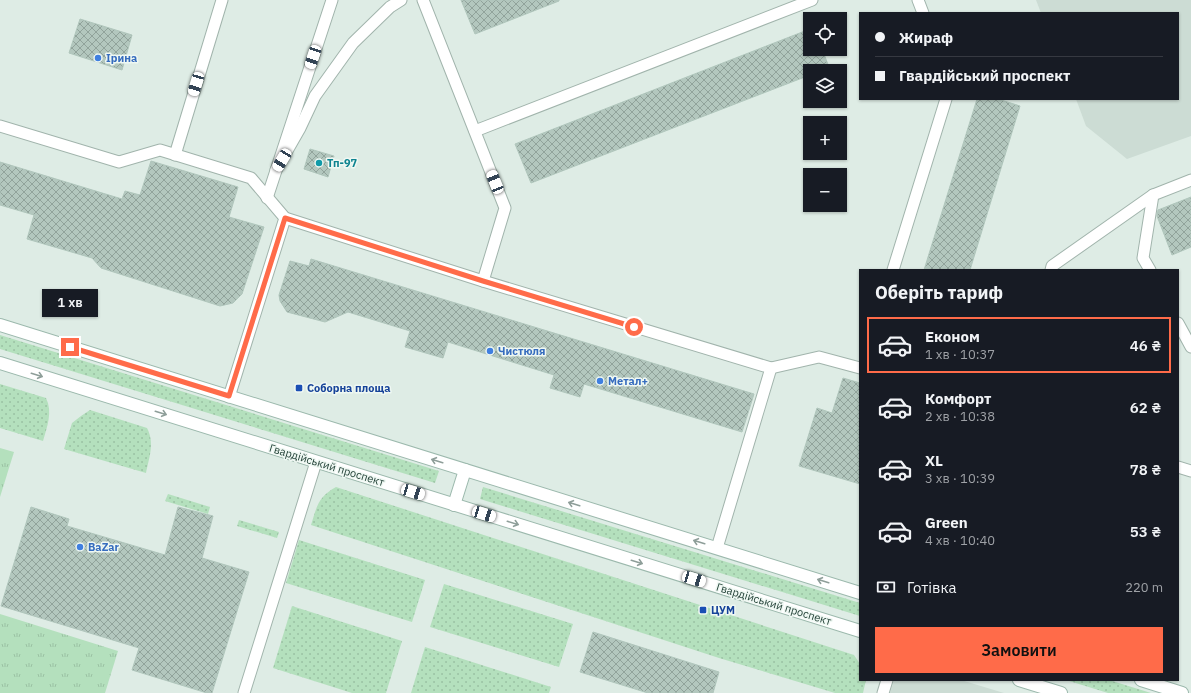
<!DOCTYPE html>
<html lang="uk">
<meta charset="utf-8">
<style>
:root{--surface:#171b24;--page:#242831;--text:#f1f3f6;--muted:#9ea1a6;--line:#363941;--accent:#ff6b49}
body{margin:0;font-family:"IBM Plex Sans",sans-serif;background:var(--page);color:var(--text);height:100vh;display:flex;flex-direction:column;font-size:15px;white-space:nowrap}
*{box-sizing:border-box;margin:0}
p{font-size:13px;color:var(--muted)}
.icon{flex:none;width:22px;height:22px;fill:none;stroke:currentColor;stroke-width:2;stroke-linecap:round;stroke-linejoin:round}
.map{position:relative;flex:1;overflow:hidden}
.drawer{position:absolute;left:859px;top:269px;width:320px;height:412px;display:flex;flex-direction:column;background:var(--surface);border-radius:0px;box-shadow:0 1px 3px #0004}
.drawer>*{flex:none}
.top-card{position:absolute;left:859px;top:12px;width:320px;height:88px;border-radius:0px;box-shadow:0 1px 3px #0004;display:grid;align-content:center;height:88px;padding:0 16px;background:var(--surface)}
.tools{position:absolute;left:803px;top:12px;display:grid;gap:8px}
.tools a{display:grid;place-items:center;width:44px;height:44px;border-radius:0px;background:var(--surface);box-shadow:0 1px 3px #0004;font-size:20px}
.end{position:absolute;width:18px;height:18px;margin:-9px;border:5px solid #ff6b49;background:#fff;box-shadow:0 0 0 2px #fff}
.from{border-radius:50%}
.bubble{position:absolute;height:28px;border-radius:0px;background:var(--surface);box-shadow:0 1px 3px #0004;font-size:13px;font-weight:600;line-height:28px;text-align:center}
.car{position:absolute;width:12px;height:24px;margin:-12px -6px;border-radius:5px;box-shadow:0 0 3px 1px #0007;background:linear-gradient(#fff 24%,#345 0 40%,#fff 0 76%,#345 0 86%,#fff 0)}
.top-card b{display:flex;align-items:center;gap:14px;height:38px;font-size:15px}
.top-card b+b{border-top:1px solid var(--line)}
.top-card i{width:10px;height:10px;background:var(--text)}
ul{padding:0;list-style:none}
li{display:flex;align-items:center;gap:12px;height:56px;margin:0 8px 6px;padding:0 8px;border:2px solid transparent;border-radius:0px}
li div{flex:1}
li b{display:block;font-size:15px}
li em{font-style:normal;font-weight:600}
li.selected{border-color:var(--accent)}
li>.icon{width:36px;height:36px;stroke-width:1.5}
h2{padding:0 16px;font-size:18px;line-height:48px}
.pay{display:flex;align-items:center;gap:10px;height:44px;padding:0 16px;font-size:15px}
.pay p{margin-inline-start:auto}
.primary-button{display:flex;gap:8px;margin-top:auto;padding:8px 16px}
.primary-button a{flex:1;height:46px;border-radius:0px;background:var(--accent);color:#111;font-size:16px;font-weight:600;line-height:46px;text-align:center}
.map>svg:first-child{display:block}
.built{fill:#ccdcd4}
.grass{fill:url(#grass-dots)}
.park{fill:url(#park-tufts)}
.building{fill:url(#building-cross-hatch);stroke:#b0c6bc}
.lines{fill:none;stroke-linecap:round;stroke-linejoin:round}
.service-casing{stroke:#a1b4ac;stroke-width:13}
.secondary-casing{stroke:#9cb9ad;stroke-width:14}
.service{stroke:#fff;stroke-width:11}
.secondary{stroke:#fff;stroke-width:12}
.oneway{stroke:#8e9e99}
.route{stroke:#ff6b49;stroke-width:5}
.shop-dot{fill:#3f7fe0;stroke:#eff8f3;stroke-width:1.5}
.culture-dot{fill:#0f9aa8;stroke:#eff8f3;stroke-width:1.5}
.transit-dot{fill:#1a4fb4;stroke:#eff8f3;stroke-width:1.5}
.labels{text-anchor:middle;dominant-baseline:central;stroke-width:3;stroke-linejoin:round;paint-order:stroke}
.shop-label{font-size:11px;font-weight:bold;fill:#366cbe;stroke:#eff8f3;text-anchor:start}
.culture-label{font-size:11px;font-weight:bold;fill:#0d838f;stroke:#eff8f3;text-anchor:start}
.transit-label{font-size:11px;font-weight:bold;fill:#164399;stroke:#eff8f3;text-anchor:start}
.street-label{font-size:11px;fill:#1e3d33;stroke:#eff8f3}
</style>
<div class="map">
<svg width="1191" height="693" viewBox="0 0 1191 693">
<defs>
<pattern id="grass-dots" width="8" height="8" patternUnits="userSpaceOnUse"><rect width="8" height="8" fill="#b4e0bd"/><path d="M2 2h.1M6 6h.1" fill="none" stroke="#9ac1a3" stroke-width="1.8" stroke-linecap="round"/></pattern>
<pattern id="park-tufts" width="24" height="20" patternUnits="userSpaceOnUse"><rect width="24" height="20" fill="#b4e0bd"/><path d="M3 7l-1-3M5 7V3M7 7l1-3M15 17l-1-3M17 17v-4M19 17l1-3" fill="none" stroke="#9ac1a3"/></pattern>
<pattern id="building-cross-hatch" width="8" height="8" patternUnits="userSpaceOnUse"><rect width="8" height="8" fill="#b3c7be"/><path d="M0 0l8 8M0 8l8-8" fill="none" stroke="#91a39b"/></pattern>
</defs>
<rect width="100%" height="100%" fill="#deece5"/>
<!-- built -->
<g class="built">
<path d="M1036,0H1191V136L1127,159L1086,126L1076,99H1178V13H1041Z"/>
<path d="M894,680H961L1004,693H890Z"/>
</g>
<!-- grass -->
<g class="grass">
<path d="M0,335L439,471L435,483L0,349Z"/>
<path d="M0,384L46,398C53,412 47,427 43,441L0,428Z"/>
<path d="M90,410L147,428C155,443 149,458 146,473L64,449L72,423L81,416Z"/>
<path d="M336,487L854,655L860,664V680H866L863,693H835L719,658L311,525C317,506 318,497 336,487Z"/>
<path d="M483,487L860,603V616L480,499Z"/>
<path d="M168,494L210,507L208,514L165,501Z"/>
<path d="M239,520L279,532L277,538L237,526Z"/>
<path d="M299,540L425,580L412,622L286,583Z"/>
<path d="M444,584L573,624L559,667L430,627Z"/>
<path d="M292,606L402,641L386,693H352L273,668Z"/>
<path d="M425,647L551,687L549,693H411Z"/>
<path d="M1066,680H1109L1151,693H1108Z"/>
</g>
<!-- park -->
<g class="park">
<path d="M0,448L14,452L0,497Z"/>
<path d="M0,614L118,651L105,693H0Z"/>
</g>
<!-- building -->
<g class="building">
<path d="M461,0H559V1L475,34Z"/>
<path d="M80,19L132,35L122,70L69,53Z"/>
<path d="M810,29V49H822L829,67L819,71H810V75L531,183L515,144Z"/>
<path d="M977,99H998L1020,106L970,270H924Z"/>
<path d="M310,149L334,156L328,177L304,169Z"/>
<path d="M151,161L238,187L229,217L264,227L242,294L233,303L220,306L101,268L92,258L27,239L34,215L0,205V162L122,199L125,191L140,195Z"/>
<path d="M1191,197V247L1172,255L1157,216L1158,210Z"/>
<path d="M311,259L754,394L742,432L584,384L580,397L550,388L554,375L448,342L443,358L405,347L410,331L348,312L325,322L287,312L280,301L279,295L290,261L309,266Z"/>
<path d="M843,378L860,383V484L799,466L817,408L832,413Z"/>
<path d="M31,507L69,519L67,526L165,555L178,507L213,516L202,558L249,572L212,693H207L132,670L139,648L1,606Z"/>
<path d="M593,632L719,672L713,693H648L580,672Z"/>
</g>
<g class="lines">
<defs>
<g id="service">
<path d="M423,0L505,208L483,281"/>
<path d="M918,0L923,13"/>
<path d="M0,126L119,162L160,150L251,178L285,218L229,397"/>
<path d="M475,131L812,0"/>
<path d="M175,155L222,0"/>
<path d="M276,170L300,128L315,96L353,43L390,7L401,0"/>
<path d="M267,198L332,0"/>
<path d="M285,218L483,281L771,368L819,357L860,368"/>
<path d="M893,270L946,99"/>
<path d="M1051,270L1052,266L1153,195L1191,180"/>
<path d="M1150,270L1143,258L1153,195"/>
<path d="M1178,323L1191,347"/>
<path d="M1178,467L1191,471"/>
<path d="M717,548L771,368"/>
<path d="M244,693L316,462"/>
<path d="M883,693L887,680"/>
</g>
<g id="secondary">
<path d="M0,325L860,593"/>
<path d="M0,363L860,631"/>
<path d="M454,505L465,470"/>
<path d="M1019,680L1061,693"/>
<path d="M1141,680L1182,693"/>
</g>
</defs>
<!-- service casing -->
<use href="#service" class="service-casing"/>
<!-- secondary casing -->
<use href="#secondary" class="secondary-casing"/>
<!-- service -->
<use href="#service" class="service"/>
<!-- secondary -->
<use href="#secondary" class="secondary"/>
</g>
<!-- one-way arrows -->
<defs><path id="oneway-shaft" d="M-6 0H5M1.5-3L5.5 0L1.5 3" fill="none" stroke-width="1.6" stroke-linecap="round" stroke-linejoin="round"/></defs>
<g class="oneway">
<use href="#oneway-shaft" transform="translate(37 375) rotate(17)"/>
<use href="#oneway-shaft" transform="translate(161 413) rotate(17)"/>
<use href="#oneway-shaft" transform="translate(437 461) rotate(-163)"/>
<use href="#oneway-shaft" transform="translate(574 504) rotate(-163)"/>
<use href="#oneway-shaft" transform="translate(513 523) rotate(17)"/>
<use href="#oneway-shaft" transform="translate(699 542) rotate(-163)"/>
<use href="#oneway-shaft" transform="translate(637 562) rotate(17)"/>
<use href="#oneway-shaft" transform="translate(823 581) rotate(-163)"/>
</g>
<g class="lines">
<!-- route -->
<path class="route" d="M70,347L229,396L285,218L483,281L634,327"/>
</g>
<!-- markers -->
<g class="shop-dot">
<circle cx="98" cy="58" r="4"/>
<circle cx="490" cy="351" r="4"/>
<circle cx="600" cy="381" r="4"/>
<circle cx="80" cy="547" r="4"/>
</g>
<circle class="culture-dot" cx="319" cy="163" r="4"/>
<g class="transit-dot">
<rect x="295" y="384" width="8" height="8" rx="2"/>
<rect x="699" y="606" width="8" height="8" rx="2"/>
</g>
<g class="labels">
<!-- shop labels -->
<g class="shop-label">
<text x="106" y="58">Ірина</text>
<text x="498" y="351">Чистюля</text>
<text x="608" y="381">Метал+</text>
<text x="88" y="547">BaZar</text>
</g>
<!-- culture labels -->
<g class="culture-label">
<text x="327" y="163">Тп-97</text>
</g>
<!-- transit labels -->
<g class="transit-label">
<text x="307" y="388">Соборна площа</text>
<text x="711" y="610">ЦУМ</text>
</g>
<!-- street labels -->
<g class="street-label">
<text transform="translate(327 465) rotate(17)">Гвардійський проспект</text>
<text transform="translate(774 604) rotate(17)">Гвардійський проспект</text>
</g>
</g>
</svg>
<div class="tools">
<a><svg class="icon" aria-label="locate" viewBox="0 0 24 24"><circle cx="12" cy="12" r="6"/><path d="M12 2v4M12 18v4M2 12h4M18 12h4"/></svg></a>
<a><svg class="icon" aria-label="layers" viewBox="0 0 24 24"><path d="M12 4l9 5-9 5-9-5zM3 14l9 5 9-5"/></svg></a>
<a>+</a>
<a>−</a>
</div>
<i class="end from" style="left:634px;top:327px"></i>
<i class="end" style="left:70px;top:347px"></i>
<div class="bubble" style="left:42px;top:289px;width:56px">1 хв</div>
<i class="car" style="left:313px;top:57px;rotate:198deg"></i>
<i class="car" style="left:196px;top:84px;rotate:197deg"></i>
<i class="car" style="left:282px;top:160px;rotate:211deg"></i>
<i class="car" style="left:495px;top:182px;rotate:338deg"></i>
<i class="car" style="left:413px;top:492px;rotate:107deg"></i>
<i class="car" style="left:484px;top:514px;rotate:107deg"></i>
<i class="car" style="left:694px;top:579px;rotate:107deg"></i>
<div class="top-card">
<b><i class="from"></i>Жираф</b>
<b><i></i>Гвардійський проспект</b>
</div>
<section class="drawer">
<h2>Оберіть тариф</h2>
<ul>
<li class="selected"><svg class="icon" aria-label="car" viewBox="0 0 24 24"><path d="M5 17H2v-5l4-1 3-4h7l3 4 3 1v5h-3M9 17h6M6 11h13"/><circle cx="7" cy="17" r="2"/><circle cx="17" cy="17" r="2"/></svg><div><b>Економ</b><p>1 хв · 10:37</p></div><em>46 ₴</em></li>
<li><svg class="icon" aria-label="car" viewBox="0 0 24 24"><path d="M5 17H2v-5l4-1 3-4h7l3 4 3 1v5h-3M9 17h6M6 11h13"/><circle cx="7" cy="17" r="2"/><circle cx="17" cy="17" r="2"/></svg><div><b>Комфорт</b><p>2 хв · 10:38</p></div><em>62 ₴</em></li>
<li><svg class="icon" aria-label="car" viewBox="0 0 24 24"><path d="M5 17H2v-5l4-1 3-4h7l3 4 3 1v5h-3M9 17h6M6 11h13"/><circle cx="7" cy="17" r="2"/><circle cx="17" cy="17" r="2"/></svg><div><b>XL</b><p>3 хв · 10:39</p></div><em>78 ₴</em></li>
<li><svg class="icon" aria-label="car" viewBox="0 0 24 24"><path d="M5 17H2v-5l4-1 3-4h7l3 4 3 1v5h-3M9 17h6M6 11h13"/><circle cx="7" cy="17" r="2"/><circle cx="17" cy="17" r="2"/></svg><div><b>Green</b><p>4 хв · 10:40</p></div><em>53 ₴</em></li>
</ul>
<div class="pay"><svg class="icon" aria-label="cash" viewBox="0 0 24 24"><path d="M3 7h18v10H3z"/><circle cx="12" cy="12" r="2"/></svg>Готівка<p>220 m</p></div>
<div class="primary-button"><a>Замовити</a></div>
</section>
</div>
